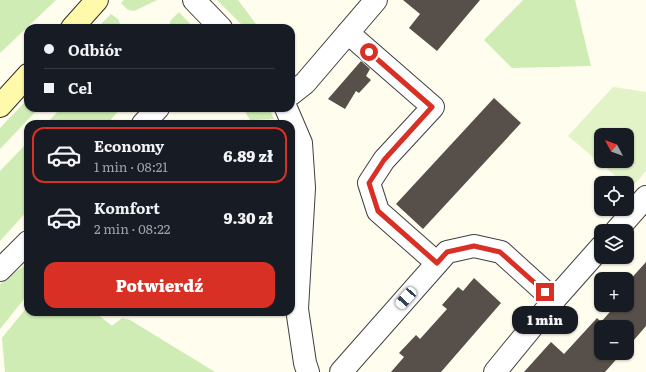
<!DOCTYPE html>
<html lang="pl">
<meta charset="utf-8">
<style>
:root{--surface:#171b24;--page:#242831;--text:#f1f3f6;--muted:#9ea1a6;--line:#363941;--accent:#d93025}
body{margin:0;font-family:Literata,serif;background:var(--page);color:var(--text);height:100vh;display:flex;flex-direction:column;font-size:15px;white-space:nowrap}
*{box-sizing:border-box;margin:0}
p{font-size:13px;color:var(--muted)}
.icon{flex:none;width:22px;height:22px;fill:none;stroke:currentColor;stroke-width:2;stroke-linecap:round;stroke-linejoin:round}
.map{position:relative;flex:1;overflow:hidden}
.side{position:absolute;left:24px;top:120px;width:271px;height:196px;display:flex;flex-direction:column;background:var(--surface);border-radius:12px;box-shadow:0 1px 3px #0004}
.side>*{flex:none}
.top-card{position:absolute;left:24px;top:24px;width:271px;height:88px;border-radius:12px;box-shadow:0 1px 3px #0004;display:grid;align-content:center;height:88px;padding:0 20px;background:var(--surface)}
.needle{width:26px;rotate:311deg}
.fabs{position:absolute;left:594px;top:128px;display:grid;gap:8px}
.fabs a{display:grid;place-items:center;width:40px;height:40px;border-radius:8px;background:var(--surface);box-shadow:0 1px 3px #0004;font-size:20px}
.end{position:absolute;width:18px;height:18px;margin:-9px;border:5px solid #d93025;background:#fff;box-shadow:0 0 0 2px #fff}
.from{border-radius:50%}
.bubble{position:absolute;height:28px;border-radius:12px;background:var(--surface);box-shadow:0 1px 3px #0004;font-size:13px;font-weight:800;line-height:28px;text-align:center}
.car{position:absolute;width:12px;height:24px;margin:-12px -6px;border-radius:5px;box-shadow:0 0 3px 1px #0007;background:linear-gradient(#fff 24%,#345 0 40%,#fff 0 76%,#345 0 86%,#fff 0)}
.top-card b{display:flex;align-items:center;gap:14px;height:38px;font-size:15px}
.top-card b+b{border-top:1px solid var(--line)}
.top-card i{width:10px;height:10px;background:var(--text)}
ul{padding:7px 0 0;list-style:none}
li{display:flex;align-items:center;gap:12px;height:56px;margin:0 8px 6px;padding:0 12px;border:2px solid transparent;border-radius:12px}
li div{flex:1}
li b{display:block;font-size:15px}
li em{font-style:normal;font-weight:800}
li.selected{border-color:var(--accent)}
li>.icon{width:36px;height:36px;stroke-width:1.5}
.button{display:flex;gap:8px;margin-top:auto;padding:8px 20px}
.button a{flex:1;height:46px;border-radius:12px;background:var(--accent);color:#fff;font-size:16px;font-weight:800;line-height:46px;text-align:center}
.map>svg:first-child{display:block}
.green{fill:#ceecb4}
.pitch{fill:#e1f3c7;fill-rule:evenodd}
.building{fill:#574f49}
.lines{fill:none;stroke-linecap:round;stroke-linejoin:round}
.minor-casing{stroke:#404040;stroke-width:24}
.secondary-casing{stroke:#2f2f2f;stroke-width:24}
.minor{stroke:#fff;stroke-width:22}
.secondary{stroke:#fffaa9;stroke-width:22}
.route{stroke:#d93025;stroke-width:5}
</style>
<div class="map">
<svg width="646" height="372" viewBox="0 0 646 372">
<rect width="100%" height="100%" fill="#fffdee"/>
<!-- green -->
<g class="green">
<path d="M0,0H56L0,53Z"/>
<path d="M124,0H157L134,11L128,10L121,3Z"/>
<path d="M217,0H238L259,28H245Z"/>
<path d="M523,0H575L591,66L512,68L484,40Z"/>
<path d="M179,12L194,28H170V21Z"/>
<path d="M111,14L119,20L120,25L117,28H97Z"/>
<path d="M28,99V108H39L0,149V128Z"/>
<path d="M61,108H121L107,124H46Z"/>
<path d="M243,108H269L274,119L250,120Z"/>
<path d="M28,142V210L0,241V171Z"/>
<path d="M28,264V294L0,329V284L18,270Z"/>
<path d="M28,306V312H95L112,326L122,318L130,320L215,372H5L2,338Z"/>
</g>
<!-- pitch -->
<path class="pitch" d="M613,87L646,92V171L631,188L627,185V183H624L568,136ZM601,135H627V161H601Z"/>
<!-- building -->
<g class="building">
<path d="M403,0H480L437,51L409,28L420,14Z"/>
<path d="M361,61L370,69L366,76L371,80L359,93L356,91L345,109L328,99Z"/>
<path d="M494,98L521,123L423,229L396,204Z"/>
<path d="M646,262V326L627,348V327H601V353H622L605,372H524L551,342L564,354L597,318L601,322L616,305H627V283Z"/>
<path d="M474,278L501,303L441,372H391L404,357L399,353L416,335L420,339L447,309L442,305L458,287L463,291Z"/>
</g>
<g class="lines">
<defs>
<g id="minor">
<path d="M194,0L221,28"/>
<path d="M348,33L433,107L384,160L369,183L378,211L437,263"/>
<path d="M291,94L305,83L376,0"/>
<path d="M286,108L301,143L304,188L297,309L305,363L308,372"/>
<path d="M143,124L158,108"/>
<path d="M616,231L646,197"/>
<path d="M0,270L28,242"/>
<path d="M554,300L601,247"/>
<path d="M341,372L447,252L474,246L501,252L554,300L495,372"/>
</g>
<g id="secondary">
<path d="M72,28L97,0"/>
<path d="M0,106L28,75"/>
</g>
</defs>
<!-- minor casing -->
<use href="#minor" class="minor-casing"/>
<!-- secondary casing -->
<use href="#secondary" class="secondary-casing"/>
<!-- minor -->
<use href="#minor" class="minor"/>
<!-- secondary -->
<use href="#secondary" class="secondary"/>
</g>
<g class="lines">
<!-- route -->
<path class="route" d="M369,52L432,107L384,160L369,183L378,211L437,263L447,252L474,246L500,252L545,292"/>
</g>
</svg>
<div class="fabs">
<a><svg class="needle" viewBox="-14 -14 28 28"><path d="M0-13l5 13h-10z" fill="#e53935"/><path d="M0 13l5-13h-10z" fill="#9ea1a6"/></svg></a>
<a><svg class="icon" aria-label="locate" viewBox="0 0 24 24"><circle cx="12" cy="12" r="6"/><path d="M12 2v4M12 18v4M2 12h4M18 12h4"/></svg></a>
<a><svg class="icon" aria-label="layers" viewBox="0 0 24 24"><path d="M12 4l9 5-9 5-9-5zM3 14l9 5 9-5"/></svg></a>
<a>+</a>
<a>−</a>
</div>
<i class="end from" style="left:369px;top:52px"></i>
<i class="end" style="left:545px;top:292px"></i>
<div class="bubble" style="left:512px;top:306px;width:66px">1 min</div>
<i class="car" style="left:406px;top:298px;rotate:222deg"></i>
<div class="top-card">
<b><i class="from"></i>Odbiór</b>
<b><i></i>Cel</b>
</div>
<section class="side">
<ul>
<li class="selected"><svg class="icon" aria-label="car" viewBox="0 0 24 24"><path d="M5 17H2v-5l4-1 3-4h7l3 4 3 1v5h-3M9 17h6M6 11h13"/><circle cx="7" cy="17" r="2"/><circle cx="17" cy="17" r="2"/></svg><div><b>Economy</b><p>1 min · 08:21</p></div><em>6.89 zł</em></li>
<li><svg class="icon" aria-label="car" viewBox="0 0 24 24"><path d="M5 17H2v-5l4-1 3-4h7l3 4 3 1v5h-3M9 17h6M6 11h13"/><circle cx="7" cy="17" r="2"/><circle cx="17" cy="17" r="2"/></svg><div><b>Komfort</b><p>2 min · 08:22</p></div><em>9.30 zł</em></li>
</ul>
<div class="button"><a>Potwierdź</a></div>
</section>
</div>
